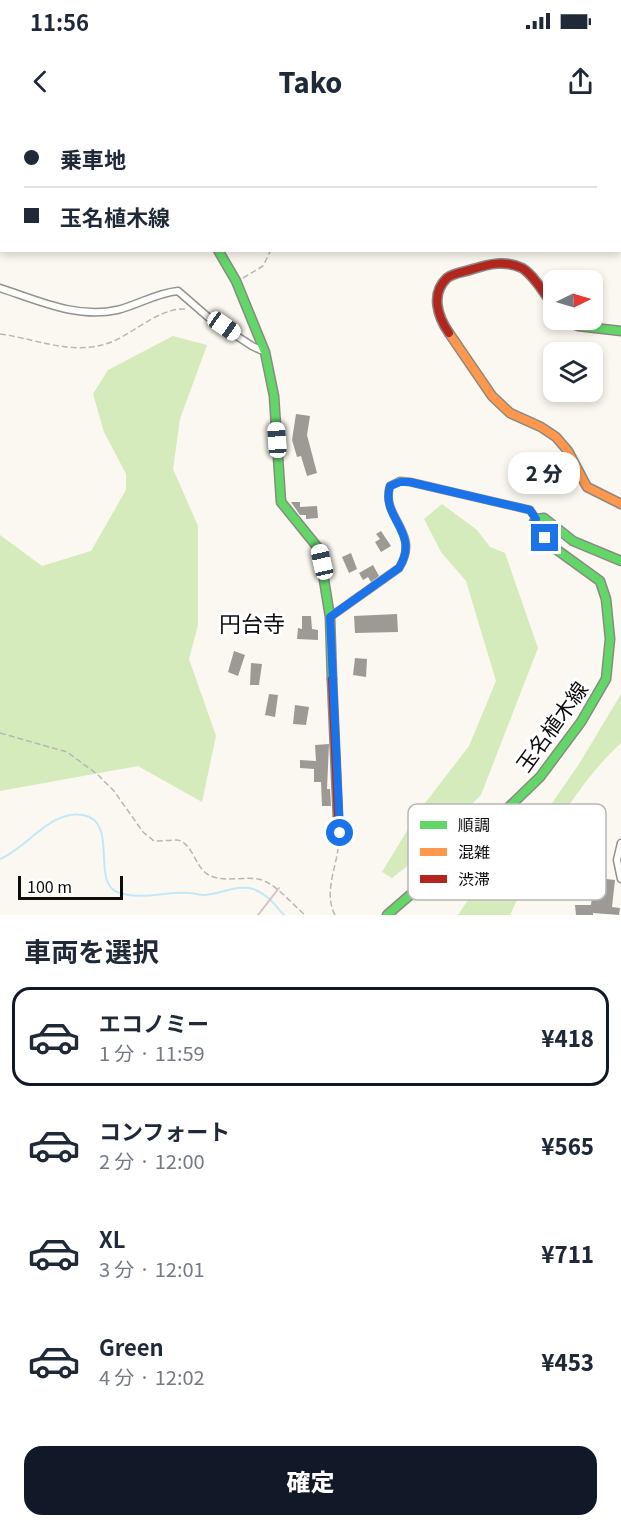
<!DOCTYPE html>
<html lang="ja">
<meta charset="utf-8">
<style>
:root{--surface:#fff;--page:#f2f2f3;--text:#1f2937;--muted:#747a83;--line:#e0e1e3;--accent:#111827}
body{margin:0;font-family:Georgia,"Noto Sans JP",serif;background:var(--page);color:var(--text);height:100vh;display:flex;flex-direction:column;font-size:22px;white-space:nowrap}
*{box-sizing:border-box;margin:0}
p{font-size:20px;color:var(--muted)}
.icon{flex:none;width:33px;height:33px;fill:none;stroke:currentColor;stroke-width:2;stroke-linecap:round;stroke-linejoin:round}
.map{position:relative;height:795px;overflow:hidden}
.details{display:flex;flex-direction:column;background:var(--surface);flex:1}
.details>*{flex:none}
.hud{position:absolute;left:0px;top:0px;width:621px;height:132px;box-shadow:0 3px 9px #0003;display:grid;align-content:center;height:132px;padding:0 24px;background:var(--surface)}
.needle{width:39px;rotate:85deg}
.controls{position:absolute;left:543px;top:150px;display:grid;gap:12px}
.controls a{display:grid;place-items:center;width:60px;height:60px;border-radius:12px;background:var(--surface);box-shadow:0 3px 9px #0003;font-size:30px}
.scale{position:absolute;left:18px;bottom:15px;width:105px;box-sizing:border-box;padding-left:6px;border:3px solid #0c0c0c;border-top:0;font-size:16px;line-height:21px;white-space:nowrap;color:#0c0c0c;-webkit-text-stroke:4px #fff;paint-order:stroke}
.end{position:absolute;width:27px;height:27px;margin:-14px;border:8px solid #1a73e8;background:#fff;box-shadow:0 0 0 3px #fff}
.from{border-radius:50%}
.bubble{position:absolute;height:42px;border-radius:18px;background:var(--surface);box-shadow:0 3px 9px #0003;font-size:20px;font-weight:800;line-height:42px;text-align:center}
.car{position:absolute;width:18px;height:36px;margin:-18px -9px;border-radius:8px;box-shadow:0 0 4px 2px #0007;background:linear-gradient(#fff 24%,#345 0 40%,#fff 0 76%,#345 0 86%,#fff 0)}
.hud b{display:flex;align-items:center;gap:21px;height:57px;font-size:22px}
.hud b+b{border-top:2px solid var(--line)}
.hud i{width:15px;height:15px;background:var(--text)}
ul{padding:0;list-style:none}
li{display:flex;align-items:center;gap:18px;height:99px;margin:0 12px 9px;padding:0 12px;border:3px solid transparent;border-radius:18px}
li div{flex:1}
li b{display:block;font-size:22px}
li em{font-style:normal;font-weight:800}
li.selected{border-color:var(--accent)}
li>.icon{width:54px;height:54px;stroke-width:1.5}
h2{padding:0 24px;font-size:27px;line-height:72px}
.action{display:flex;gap:12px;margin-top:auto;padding:12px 24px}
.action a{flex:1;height:69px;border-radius:18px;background:var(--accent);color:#fff;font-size:24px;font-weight:800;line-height:69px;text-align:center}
.status{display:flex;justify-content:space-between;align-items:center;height:42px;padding:0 30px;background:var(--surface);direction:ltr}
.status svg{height:16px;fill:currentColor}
header{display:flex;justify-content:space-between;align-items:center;height:78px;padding:0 24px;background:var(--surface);font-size:27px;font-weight:800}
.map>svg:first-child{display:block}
.forest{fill:#d5ebbb}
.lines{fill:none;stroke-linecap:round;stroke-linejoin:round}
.stream{stroke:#c2e8f8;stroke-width:2}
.building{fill:#9d9a96}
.street-casing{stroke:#93928f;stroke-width:9}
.fast-casing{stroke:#8a8985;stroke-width:11}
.slow-casing{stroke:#8a8985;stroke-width:11}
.jam-casing{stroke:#8a8985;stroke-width:11}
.path{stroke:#b7b7b5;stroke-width:1.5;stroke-dasharray:6 3;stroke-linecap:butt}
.street{stroke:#fefefd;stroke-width:6}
.fast{stroke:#63d668;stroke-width:8}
.slow{stroke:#ff974d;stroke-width:8}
.jam{stroke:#b3261e;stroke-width:8}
.rail{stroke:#d9c2c3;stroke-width:2}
.route{stroke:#1a73e8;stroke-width:8}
.labels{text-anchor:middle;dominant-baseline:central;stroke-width:6;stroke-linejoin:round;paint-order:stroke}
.street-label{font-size:21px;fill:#0c0c0c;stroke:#fff}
.neighbourhood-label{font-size:22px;fill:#0c0c0c;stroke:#fff}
.key{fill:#fff;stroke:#b6b6b6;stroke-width:1.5}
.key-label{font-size:16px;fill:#0c0c0c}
</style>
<div class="status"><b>11:56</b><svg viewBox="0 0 49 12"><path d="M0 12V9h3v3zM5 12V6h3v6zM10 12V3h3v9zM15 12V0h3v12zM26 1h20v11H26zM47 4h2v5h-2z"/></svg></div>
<header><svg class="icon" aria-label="back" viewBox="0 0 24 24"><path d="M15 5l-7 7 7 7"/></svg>Tako<svg class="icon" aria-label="share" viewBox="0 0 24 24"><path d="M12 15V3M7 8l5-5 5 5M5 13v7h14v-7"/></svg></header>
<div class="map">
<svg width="621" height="795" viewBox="0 0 621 795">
<rect width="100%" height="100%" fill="#faf8f0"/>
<!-- forest -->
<g class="forest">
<path d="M173,216L207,225L180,299L173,349L198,406V505L189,539L216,616L202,682L138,646L0,671V415L42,446L91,431L126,370V354L104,312L93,274L108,250Z"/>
<path d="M442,384L477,410L490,427L505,433L538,528L481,675L415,740L392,758L382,752L419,691L469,626L496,561L466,461L441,432L424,399Z"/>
<path d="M621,574V623C571,669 539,734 510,795H458L482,759L543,696L579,644Z"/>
</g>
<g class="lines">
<!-- stream -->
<path class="stream" d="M0,739C27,728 51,689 83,695C119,701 91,761 117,772C141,781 166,771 190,773C194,773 199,775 203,775C220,775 236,764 253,769C266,773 275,785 284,795"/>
</g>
<!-- building -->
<g class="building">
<path d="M296,294L310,296L307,315L317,353L307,356L301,336L297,337L292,320Z"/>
<path d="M291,382H300V387L317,386L318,398L306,399V395H300Z"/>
<path d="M381,411L391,426L381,432L375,422L380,419L376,414Z"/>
<path d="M351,433L357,449L349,453L342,437Z"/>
<path d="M373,445L379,456L371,462L368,457L363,460L359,453Z"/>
<path d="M397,494L398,512L355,513L354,496Z"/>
<path d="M302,496H311L312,509L318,510V520L297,519L298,508L302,509Z"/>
<path d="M234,531L245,535L238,556L228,552Z"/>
<path d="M355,538L367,539L366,557L353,555Z"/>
<path d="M251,543L262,544L259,565H250Z"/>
<path d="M269,574L278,575L275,597L265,595Z"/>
<path d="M295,585L309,587L306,605L293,604Z"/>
<path d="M329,624L327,669H330L331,686H322L321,662H314V649L300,648V640L316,641L315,625Z"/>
<path d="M606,759L615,760L612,787L620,788L619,795L593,793V795H576L575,785H591L593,767L604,768Z"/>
</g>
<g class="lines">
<defs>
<g id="street">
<path d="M0,168C37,180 77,199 117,190C138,185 156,173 178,171L208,197L252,226L265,232"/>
<path d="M330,497L399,448C422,412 380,398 390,366L400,361L410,362L530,390L536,399"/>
<path d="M621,723L617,740L621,759"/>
</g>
<g id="fast">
<path d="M56,0V2"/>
<path d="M0,60H2"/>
<path d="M218,130L236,161L265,232L274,276L281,382L319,429L330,497L332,559"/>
<path d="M565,200L578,206L621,211"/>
<path d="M387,795L483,712L540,657L581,602L606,559L610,519L606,479L600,461L553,427L538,410L534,402L536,399L544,398L573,421L621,441"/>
</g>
<path id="slow" d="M449,213L492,276L510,293L541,307L556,317L568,331L587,367L621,384"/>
<g id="jam">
<path d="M449,213C438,197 430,174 447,158C453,153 465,152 473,149C489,144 505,140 522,148C535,156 545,175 554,187"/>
<path d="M332,559L339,722"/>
</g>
</defs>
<!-- street casing -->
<use href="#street" class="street-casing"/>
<!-- fast casing -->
<use href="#fast" class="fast-casing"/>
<!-- slow casing -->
<use href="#slow" class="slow-casing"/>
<!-- jam casing -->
<use href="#jam" class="jam-casing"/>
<!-- path -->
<g class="path">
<path d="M118,0L120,2"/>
<path d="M154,0V2"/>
<path d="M206,2V0"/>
<path d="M243,158L263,146L271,130"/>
<path d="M0,214C32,218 68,234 102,225C131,218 156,187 187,189"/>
<path d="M0,613L67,632L97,654L114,671L143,712L154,721C162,721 170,720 177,720C192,722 195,746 207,754C223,764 245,755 262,760C278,766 292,784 305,795"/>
<path d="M335,795C324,774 335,751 338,729"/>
</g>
<!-- street -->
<use href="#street" class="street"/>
<!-- fast -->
<use href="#fast" class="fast"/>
<!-- slow -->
<use href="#slow" class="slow"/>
<!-- jam -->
<use href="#jam" class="jam"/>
<!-- rail -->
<path class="rail" d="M258,795L279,768"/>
</g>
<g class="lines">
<!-- route -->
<path class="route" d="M340,713L330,497L399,448C421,412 380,398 390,366L400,362H410L530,390L536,399L534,402L536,409L545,418"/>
</g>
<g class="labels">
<!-- street labels -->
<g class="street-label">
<text transform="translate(551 606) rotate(-54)">玉名植木線</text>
</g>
<!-- neighbourhood labels -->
<g class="neighbourhood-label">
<text x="252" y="502">円台寺</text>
</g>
</g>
<!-- legend -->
<rect x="408" y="684" width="198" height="96" rx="9" class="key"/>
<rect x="420" y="701" width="27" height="8" fill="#63d668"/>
<rect x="420" y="728" width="27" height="8" fill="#ff974d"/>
<rect x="420" y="755" width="27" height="8" fill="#b3261e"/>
<g class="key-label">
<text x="458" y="711">順調</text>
<text x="458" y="738">混雑</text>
<text x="458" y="765">渋滞</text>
</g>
</svg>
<div class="controls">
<a><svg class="needle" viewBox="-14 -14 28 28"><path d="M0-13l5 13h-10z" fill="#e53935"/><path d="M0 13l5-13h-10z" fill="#747a83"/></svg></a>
<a><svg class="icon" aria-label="layers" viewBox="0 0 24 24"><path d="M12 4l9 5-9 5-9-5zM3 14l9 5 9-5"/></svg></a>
</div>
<div class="scale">100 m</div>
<i class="end from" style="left:340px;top:713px"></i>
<i class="end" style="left:545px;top:418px"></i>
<div class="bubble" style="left:508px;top:332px;width:72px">2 分</div>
<i class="car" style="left:224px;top:206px;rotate:125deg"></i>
<i class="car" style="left:277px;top:320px;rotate:356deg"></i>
<i class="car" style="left:322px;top:442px;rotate:347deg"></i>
<div class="hud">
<b><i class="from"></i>乗車地</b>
<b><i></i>玉名植木線</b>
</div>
</div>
<section class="details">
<h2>車両を選択</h2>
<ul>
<li class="selected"><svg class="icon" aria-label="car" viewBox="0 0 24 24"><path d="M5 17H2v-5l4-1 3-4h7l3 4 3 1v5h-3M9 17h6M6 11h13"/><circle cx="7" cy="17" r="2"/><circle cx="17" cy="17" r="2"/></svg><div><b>エコノミー</b><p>1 分 · 11:59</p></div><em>¥418</em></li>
<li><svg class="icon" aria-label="car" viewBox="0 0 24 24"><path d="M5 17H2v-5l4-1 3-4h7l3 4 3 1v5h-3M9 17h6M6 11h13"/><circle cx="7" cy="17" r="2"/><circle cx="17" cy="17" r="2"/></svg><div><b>コンフォート</b><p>2 分 · 12:00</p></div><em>¥565</em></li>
<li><svg class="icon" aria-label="car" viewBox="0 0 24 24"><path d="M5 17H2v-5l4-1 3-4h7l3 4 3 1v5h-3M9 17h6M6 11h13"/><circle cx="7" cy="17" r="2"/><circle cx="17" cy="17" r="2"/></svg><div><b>XL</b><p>3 分 · 12:01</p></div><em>¥711</em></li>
<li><svg class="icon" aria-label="car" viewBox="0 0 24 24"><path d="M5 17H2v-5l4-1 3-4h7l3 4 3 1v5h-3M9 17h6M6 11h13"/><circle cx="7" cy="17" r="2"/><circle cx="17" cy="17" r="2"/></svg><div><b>Green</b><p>4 分 · 12:02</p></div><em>¥453</em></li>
</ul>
<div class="action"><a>確定</a></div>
</section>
